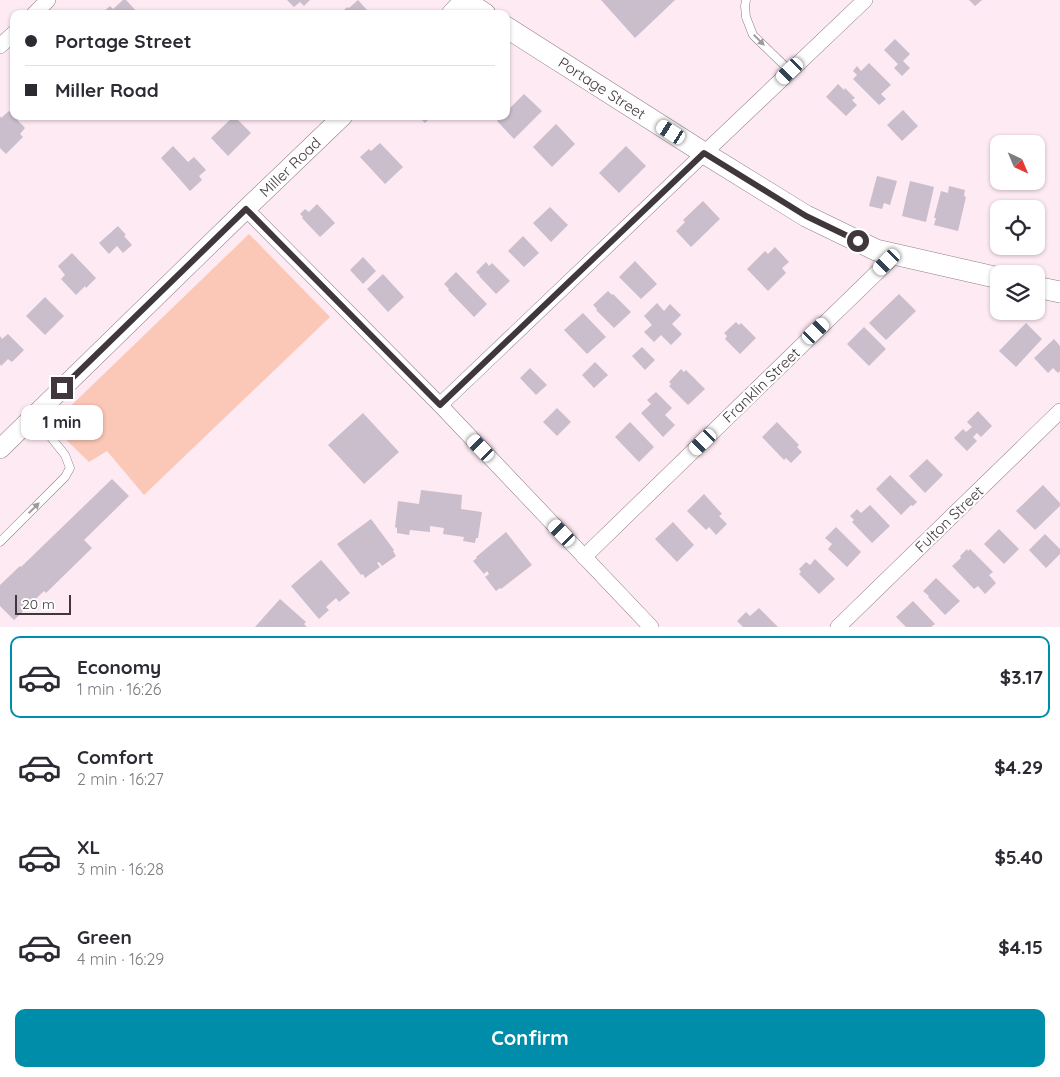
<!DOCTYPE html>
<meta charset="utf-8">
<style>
:root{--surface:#fff;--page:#f2f2f3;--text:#2b2b33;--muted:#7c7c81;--line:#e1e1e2;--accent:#008daa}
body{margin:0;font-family:Quicksand,sans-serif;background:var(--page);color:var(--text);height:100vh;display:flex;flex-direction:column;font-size:19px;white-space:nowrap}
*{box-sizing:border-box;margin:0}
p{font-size:16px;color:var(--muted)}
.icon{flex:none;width:28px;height:28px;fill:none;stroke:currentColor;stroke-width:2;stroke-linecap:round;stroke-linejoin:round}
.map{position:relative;height:627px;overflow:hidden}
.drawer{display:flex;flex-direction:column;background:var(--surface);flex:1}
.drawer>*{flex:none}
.hud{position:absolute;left:10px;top:10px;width:500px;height:110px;border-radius:10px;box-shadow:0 1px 4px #0004;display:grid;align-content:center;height:110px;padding:0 15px;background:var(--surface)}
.needle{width:32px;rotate:136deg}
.fabs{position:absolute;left:990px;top:135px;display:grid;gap:10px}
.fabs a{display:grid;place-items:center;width:55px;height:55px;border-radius:10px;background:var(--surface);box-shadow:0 1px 4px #0004;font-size:25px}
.scale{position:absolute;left:15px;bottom:12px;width:56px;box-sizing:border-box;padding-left:5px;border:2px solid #3f373b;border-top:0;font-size:14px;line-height:18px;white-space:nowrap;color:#3f373b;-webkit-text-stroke:4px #fefefe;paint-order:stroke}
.end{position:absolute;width:22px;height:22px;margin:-11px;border:6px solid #3f373b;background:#fff;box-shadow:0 0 0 2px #fff}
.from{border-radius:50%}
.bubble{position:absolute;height:35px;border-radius:10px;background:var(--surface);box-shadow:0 1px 4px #0004;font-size:16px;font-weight:800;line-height:35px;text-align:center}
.car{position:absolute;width:15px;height:30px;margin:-15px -8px;border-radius:6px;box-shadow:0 0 4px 1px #0007;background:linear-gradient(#fff 24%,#345 0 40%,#fff 0 76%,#345 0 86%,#fff 0)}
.hud b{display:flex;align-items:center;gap:18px;height:48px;font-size:19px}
.hud b+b{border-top:1px solid var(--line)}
.hud i{width:12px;height:12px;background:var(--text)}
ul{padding:9px 0 0;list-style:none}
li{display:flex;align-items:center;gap:15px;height:82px;margin:0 10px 8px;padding:0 5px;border:2px solid transparent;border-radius:10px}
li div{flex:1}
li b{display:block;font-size:19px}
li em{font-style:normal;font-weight:800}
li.on{border-color:var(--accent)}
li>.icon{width:45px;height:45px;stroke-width:1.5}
.action{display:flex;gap:10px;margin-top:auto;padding:10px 15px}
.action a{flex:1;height:58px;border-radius:10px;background:var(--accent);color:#fff;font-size:20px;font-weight:800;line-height:58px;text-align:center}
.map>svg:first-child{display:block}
.green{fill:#fbc7b6}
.building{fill:#cabdcc}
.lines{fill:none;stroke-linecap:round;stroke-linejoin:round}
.service-casing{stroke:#8f7e86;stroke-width:9}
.minor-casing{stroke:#8f7e86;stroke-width:16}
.tertiary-casing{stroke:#8f7e86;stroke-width:20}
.secondary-casing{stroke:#8f7e86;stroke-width:22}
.service{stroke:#fff;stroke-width:8}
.minor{stroke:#fff;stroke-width:15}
.tertiary{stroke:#fff;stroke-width:19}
.secondary{stroke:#fff;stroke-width:21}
.oneway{fill:#9f9b9d}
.route{stroke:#3f373b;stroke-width:6}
.labels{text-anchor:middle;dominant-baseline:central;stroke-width:4.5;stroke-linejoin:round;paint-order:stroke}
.street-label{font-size:15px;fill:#3f373b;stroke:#fefefe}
</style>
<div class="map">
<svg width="1060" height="627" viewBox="0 0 1060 627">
<rect width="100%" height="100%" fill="#feeaf3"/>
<!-- green -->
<path class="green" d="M249,234L330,317L144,495L107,451L89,462L51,425Z"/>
<!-- building -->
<g class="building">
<path d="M123,0H126L139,14H101L110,6L113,9Z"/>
<path d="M287,0H310L304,6L300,2L294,7Z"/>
<path d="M358,0L367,10L363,14H340L347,7L349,8Z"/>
<path d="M601,0H675L635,38Z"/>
<path d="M969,0H982L975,6Z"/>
<path d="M895,39L910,54L903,61L910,68L902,76L894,68L898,64L884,50Z"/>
<path d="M869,63L891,85L881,94L886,99L879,105L853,79L857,75L853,71L857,66L861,71Z"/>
<path d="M838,84L844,90L845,88L855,98L852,100L857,105L846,116L826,97Z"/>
<path d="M524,94L542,111L514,139L497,121L501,116H506V112Z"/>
<path d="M903,110L918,126L902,141L887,125Z"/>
<path d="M9,111L25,128L20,134L23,137L6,154L0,148V116L1,118Z"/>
<path d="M234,116L251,133L228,156L211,138Z"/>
<path d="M418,116H432L425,123Z"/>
<path d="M556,124L575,144L552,167L533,147Z"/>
<path d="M380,143L403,167L385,184L360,157L369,149L371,151Z"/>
<path d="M173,146L188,162L194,157L206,170L199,176L202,180L190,191L161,158Z"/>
<path d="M626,146L646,166L619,193L599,173Z"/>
<path d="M877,176L897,181L890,205L884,203L882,209L869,206Z"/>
<path d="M910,181L934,187L926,222L902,216Z"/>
<path d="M949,186L965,190L964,196L966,197L958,231L934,225L936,218H934L941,191L948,193Z"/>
<path d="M703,201L720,219L691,247L676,231L685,222L683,220Z"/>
<path d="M317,204L335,223L320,237L302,218L303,217L300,214L305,209L309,212Z"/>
<path d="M550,207L568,225L551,242L533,223Z"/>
<path d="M118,226L126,235L124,236L132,245L123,253L117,246L109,254L99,243Z"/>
<path d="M523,236L539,253L524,267L508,251Z"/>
<path d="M775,247L789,262L782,268L786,273L768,291L747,269L765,251L768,254Z"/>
<path d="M72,253L96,278L86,288L85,286L76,295L61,279L65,275L58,266Z"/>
<path d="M363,257L376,271L363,284L350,270Z"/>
<path d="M635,261L657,284L641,299L619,277Z"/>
<path d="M486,262L489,266L492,263L510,281L496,294L479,276H480L476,272Z"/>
<path d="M456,272L487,304L474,317L448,290L449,289L444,284Z"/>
<path d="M383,274L404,297L388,312L367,289Z"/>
<path d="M608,291L612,295L613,294L631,312L614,328L596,310L597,309L593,305Z"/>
<path d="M899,294L916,311L886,340L869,323Z"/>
<path d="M45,297L64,316L45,335L26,316Z"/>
<path d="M657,303L664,311L670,304L681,315L672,324L682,334L671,345L661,335L654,342L644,332L652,325L644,316Z"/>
<path d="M583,313L606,337L587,354L564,330Z"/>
<path d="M736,322L739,325L741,323L756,338L740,354L725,339L727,336L724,333Z"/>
<path d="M1026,323L1042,339L1016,367L999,351Z"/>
<path d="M864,327L886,349L869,366L847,344Z"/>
<path d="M8,334L24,350L12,362L8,359L1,366L0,364V336L2,339Z"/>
<path d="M1054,339L1060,346V371L1058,373L1053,368L1048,373L1034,358Z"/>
<path d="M642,347L655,360L645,370L632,356Z"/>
<path d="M595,362L608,375L594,388L582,375Z"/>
<path d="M530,368L547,385L536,395L520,378Z"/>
<path d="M681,369L684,372L686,370L705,389L688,405L669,386L671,384L669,382Z"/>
<path d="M656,392L672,408L665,415L675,425L663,437L641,413L651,404L647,400Z"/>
<path d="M557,408L571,422L557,436L543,422Z"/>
<path d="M978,411L992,426L981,437L977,433L973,437L977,441L967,451L954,438L963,429L966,432L972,427L967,422Z"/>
<path d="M363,413L399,452L364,484L328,445Z"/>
<path d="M630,422L654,447L639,462L615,437Z"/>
<path d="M777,422L799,445L797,447L802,452L791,463L786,458L784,460L762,437Z"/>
<path d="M927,459L943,475L925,493L909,476Z"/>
<path d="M890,475L917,502L913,506L911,505L901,515L876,489Z"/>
<path d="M112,479L129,496L84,540L92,548L46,593L44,591L14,620L0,606V585L20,566L21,567Z"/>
<path d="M1043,485L1060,503V506L1035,530L1016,511Z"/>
<path d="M421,490L462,495L461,509L482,512L478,538H476L475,543L463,541L464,537L443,534L444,528L430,526V532L410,530L409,535L397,533V528L395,527L398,501L419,504Z"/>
<path d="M704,494L722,514L719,516L727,524L716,535L709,527L706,530L687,511Z"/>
<path d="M870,505L890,526L872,543L852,522L854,520L850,516L857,509L861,513Z"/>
<path d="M371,519L394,550L393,551L396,556L382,566L379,562L377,563L380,567L365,578L363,574L361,575L337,544Z"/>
<path d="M673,522L694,545L677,562L655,539Z"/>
<path d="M836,527L861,552L847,567L828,549L832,544L825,538Z"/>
<path d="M999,529L1019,549L1004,564L984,544Z"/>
<path d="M506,532L532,565L501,589L500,588L496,591L485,577L489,574L487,571L484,574L473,561L477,558L476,557Z"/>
<path d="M1045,534L1060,549V554L1046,568L1029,550Z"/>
<path d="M967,549L968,551L970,549L993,572L989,575L996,583L985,594L978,586L974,589L952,566L961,558L960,556Z"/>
<path d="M815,559L835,579L819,594L799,574L801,572L799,569L806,562L810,565Z"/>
<path d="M321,560L350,593L339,602L336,598L326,607L329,610L319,619L291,586Z"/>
<path d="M936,578L960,601L945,615L928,597L929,596L923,591Z"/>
<path d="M280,599L306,622L304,624L307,627H255Z"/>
<path d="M913,601L935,624L931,627H906L896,617Z"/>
<path d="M759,608L778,627H743L737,621L746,612L750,616Z"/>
</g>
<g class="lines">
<defs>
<g id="service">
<path d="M746,0L745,6L746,17L753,35L790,71"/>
<path d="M0,542L65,477L70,468L65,455L34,416"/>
</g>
<g id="minor">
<path d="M34,14L48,0"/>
<path d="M0,46L14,33"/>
<path d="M246,209L440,405L651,627"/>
<path d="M440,405L865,0"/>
<path d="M584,557L895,255"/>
<path d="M838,627L1060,411"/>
</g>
<g id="tertiary">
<path d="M451,14L464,0"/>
<path d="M0,449L246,209L343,116"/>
</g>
<g id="secondary">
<path d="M464,0L485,14"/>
<path d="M506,27L704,153L806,216L876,250L999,278"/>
<path d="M1036,287L1060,292"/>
</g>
</defs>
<!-- service casing -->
<use href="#service" class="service-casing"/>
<!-- minor casing -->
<use href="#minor" class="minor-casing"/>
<!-- tertiary casing -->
<use href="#tertiary" class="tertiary-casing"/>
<!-- secondary casing -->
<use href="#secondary" class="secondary-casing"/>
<!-- service -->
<use href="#service" class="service"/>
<!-- minor -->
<use href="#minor" class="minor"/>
<!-- tertiary -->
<use href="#tertiary" class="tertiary"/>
<!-- secondary -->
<use href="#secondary" class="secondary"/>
</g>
<!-- one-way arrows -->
<defs><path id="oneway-solid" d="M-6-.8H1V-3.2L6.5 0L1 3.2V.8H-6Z" transform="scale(1.25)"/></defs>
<g class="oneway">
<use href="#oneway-solid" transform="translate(759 40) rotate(45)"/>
<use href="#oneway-solid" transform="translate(34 508) rotate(-45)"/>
</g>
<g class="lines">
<!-- route -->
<path class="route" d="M62,388L246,209L440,405L704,153L806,216L858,241"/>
</g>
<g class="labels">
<!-- street labels -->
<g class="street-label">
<text transform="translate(602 88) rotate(33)">Portage Street</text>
<text transform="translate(290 167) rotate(-44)">Miller Road</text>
<text transform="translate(761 385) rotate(-44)">Franklin Street</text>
<text transform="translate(949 519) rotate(-44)">Fulton Street</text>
</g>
</g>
</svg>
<div class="fabs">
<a><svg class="needle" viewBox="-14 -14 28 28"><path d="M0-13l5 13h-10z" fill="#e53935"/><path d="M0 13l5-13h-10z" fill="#7c7c81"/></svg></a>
<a><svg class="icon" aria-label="locate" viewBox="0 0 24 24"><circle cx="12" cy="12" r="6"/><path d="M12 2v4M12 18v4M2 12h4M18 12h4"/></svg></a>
<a><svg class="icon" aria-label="layers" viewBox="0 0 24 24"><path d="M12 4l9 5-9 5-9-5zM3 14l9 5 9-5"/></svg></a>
</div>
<div class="scale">20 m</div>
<i class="end from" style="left:858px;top:241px"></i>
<i class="end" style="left:62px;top:388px"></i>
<div class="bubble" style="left:21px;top:405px;width:82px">1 min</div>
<i class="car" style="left:790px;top:71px;rotate:226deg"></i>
<i class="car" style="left:671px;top:132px;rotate:302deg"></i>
<i class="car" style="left:887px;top:262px;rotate:226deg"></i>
<i class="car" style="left:816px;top:331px;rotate:46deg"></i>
<i class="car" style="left:703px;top:442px;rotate:226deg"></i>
<i class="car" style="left:481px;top:448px;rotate:316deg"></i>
<i class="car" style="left:562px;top:533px;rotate:316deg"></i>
<div class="hud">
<b><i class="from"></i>Portage Street</b>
<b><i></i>Miller Road</b>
</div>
</div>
<section class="drawer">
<ul>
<li class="on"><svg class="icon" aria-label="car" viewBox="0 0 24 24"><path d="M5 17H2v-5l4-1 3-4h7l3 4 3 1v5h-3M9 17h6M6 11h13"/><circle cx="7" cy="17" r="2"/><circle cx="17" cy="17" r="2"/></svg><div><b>Economy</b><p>1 min · 16:26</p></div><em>$3.17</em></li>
<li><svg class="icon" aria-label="car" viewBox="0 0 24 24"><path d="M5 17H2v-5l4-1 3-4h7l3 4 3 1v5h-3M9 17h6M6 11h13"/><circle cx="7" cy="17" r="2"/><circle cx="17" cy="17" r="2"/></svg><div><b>Comfort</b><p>2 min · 16:27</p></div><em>$4.29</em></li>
<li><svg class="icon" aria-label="car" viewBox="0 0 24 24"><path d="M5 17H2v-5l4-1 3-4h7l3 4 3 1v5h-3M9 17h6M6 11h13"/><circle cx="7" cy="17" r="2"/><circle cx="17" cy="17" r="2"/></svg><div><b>XL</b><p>3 min · 16:28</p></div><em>$5.40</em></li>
<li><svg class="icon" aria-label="car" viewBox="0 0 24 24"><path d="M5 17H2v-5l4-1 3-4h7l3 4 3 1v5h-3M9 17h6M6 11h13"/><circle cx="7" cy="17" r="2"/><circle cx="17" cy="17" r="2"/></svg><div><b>Green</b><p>4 min · 16:29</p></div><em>$4.15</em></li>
</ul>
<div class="action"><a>Confirm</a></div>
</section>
